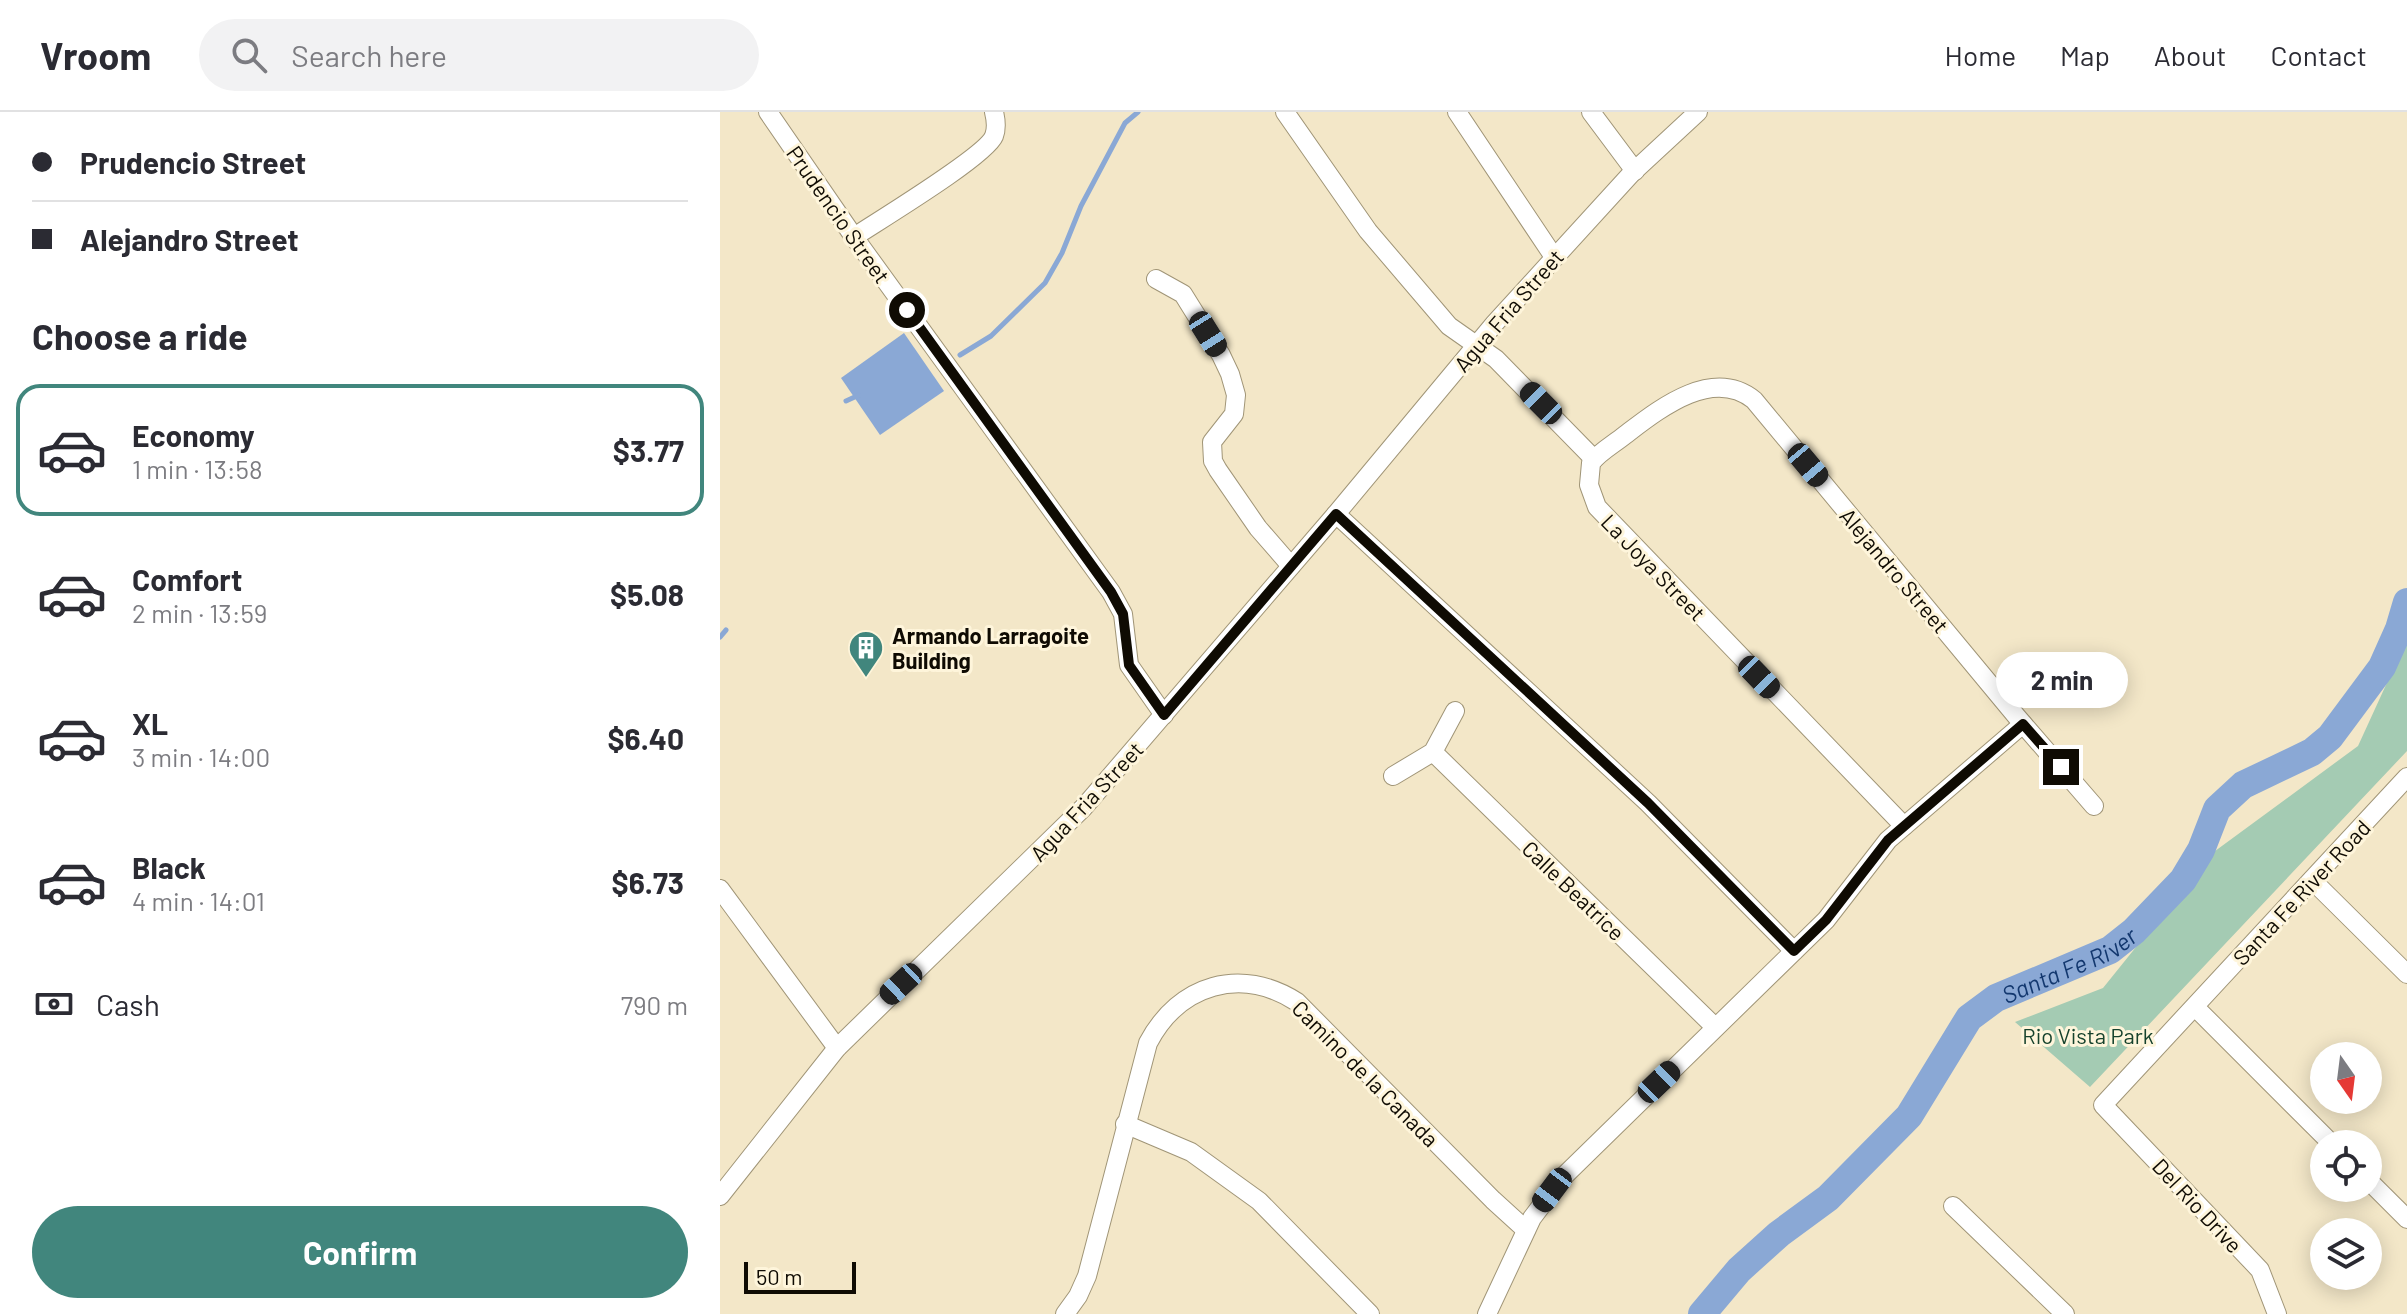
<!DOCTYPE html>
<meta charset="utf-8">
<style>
:root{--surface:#fff;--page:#f2f2f3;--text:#2b2b33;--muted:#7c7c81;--line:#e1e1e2;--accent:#41867d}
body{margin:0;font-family:Barlow,sans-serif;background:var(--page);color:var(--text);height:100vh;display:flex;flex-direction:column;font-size:30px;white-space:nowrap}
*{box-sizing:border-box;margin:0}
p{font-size:26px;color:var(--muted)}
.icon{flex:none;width:44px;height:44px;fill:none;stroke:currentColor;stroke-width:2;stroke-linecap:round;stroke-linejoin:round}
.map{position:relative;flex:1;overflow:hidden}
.drawer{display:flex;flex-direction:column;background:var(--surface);width:720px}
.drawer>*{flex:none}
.banner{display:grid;align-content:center;height:176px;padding:0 32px;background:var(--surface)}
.needle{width:52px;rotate:166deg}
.controls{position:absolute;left:1590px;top:930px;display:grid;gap:16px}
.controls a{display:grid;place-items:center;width:72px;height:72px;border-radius:50%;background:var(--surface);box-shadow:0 4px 20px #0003;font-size:40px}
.scale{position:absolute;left:24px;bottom:20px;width:112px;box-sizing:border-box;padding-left:8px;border:4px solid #0f0b03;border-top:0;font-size:22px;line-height:28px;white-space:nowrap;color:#0f0b03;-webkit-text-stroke:6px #fef5db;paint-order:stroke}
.end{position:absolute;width:36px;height:36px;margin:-18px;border:10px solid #0f0b03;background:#fff;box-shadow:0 0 0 4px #fff}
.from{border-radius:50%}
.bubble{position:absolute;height:56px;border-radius:28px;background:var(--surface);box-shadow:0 4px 20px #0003;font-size:26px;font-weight:700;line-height:56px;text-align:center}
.car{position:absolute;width:24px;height:48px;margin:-24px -12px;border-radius:10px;box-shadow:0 0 6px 2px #0007;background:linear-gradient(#222 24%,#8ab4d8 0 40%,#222 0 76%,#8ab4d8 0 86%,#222 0)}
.banner b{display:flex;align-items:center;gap:28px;height:76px;font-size:30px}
.banner b+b{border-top:2px solid var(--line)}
.banner i{width:20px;height:20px;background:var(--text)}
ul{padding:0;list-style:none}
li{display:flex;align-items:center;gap:24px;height:132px;margin:0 16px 12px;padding:0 16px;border:4px solid transparent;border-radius:24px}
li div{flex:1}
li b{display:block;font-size:30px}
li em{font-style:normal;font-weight:700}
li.selected{border-color:var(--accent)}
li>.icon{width:72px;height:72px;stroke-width:1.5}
h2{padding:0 32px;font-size:36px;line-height:96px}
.pay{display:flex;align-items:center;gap:20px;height:88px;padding:0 32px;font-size:30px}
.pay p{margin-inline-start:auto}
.primary-button{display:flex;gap:16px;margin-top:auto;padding:16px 32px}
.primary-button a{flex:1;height:92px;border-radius:48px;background:var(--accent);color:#fff;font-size:32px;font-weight:700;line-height:92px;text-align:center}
header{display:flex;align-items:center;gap:48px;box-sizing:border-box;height:112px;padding:0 40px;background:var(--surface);border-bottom:2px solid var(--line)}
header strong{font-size:38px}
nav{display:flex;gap:44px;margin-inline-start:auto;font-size:28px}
.search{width:560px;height:72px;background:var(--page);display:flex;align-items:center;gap:20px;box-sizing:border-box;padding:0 28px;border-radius:44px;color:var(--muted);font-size:30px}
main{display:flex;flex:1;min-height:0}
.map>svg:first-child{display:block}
.green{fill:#a4cbb3}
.water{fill:#8aa8d5}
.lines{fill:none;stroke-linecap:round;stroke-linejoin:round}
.stream{stroke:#8aa8d5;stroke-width:5}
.river{stroke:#8aa8d5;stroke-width:28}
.minor-casing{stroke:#a09577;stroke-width:20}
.minor{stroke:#fff;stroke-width:18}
.route{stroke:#0f0b03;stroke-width:10}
.labels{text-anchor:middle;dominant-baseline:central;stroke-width:6;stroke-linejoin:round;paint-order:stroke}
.street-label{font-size:22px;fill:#0f0b03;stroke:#fef5db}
.poi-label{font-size:22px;font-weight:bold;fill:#0f0b03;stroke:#fef5db;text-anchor:start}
.park-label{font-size:22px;fill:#16422c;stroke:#fef5db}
.water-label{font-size:24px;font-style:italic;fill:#13386f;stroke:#fef5db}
</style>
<header>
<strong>Vroom</strong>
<div class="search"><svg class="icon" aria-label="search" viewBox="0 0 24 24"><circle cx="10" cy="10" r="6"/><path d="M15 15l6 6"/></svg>Search here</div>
<nav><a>Home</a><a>Map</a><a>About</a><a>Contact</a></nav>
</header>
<main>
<section class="drawer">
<div class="banner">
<b><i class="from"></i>Prudencio Street</b>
<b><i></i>Alejandro Street</b>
</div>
<h2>Choose a ride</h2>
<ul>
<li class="selected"><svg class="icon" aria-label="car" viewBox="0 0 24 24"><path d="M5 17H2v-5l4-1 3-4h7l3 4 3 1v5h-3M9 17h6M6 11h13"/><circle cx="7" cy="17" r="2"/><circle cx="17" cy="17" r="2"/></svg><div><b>Economy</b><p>1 min · 13:58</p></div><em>$3.77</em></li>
<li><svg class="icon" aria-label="car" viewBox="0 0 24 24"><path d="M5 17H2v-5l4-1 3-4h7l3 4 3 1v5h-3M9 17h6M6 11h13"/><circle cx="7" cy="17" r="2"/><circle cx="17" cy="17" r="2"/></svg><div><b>Comfort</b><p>2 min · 13:59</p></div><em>$5.08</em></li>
<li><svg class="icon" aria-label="car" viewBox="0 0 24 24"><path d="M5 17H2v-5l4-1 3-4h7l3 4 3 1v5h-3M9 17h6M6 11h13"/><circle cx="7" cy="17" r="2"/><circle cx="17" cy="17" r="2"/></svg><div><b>XL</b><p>3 min · 14:00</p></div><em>$6.40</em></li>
<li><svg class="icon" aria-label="car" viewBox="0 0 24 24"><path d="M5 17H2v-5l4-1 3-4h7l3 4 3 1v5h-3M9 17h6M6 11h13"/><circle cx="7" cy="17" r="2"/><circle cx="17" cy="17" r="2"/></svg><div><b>Black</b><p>4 min · 14:01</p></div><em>$6.73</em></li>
</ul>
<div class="pay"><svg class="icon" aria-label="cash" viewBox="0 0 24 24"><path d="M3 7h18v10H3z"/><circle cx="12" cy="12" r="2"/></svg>Cash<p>790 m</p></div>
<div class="primary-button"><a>Confirm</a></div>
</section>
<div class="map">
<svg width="1687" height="1202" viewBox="0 0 1687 1202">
<rect width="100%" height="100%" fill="#f3e7c8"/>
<!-- green -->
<path class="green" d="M1687,527V639L1370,975L1295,910L1383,876L1491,742L1638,634Z"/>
<!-- water -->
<path class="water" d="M184,221L224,279L160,323L121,266Z"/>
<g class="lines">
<!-- stream -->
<g class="stream">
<path d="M240,243L271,224L325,171L342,141L361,94L405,11L418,0"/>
<path d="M126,289L139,283"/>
<path d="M0,525L6,518"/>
</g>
<!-- river -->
<path class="river" id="s1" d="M982,1202L1019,1158L1059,1122L1108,1086L1189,1004L1249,906L1276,886L1390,838L1414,819L1463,768L1481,738L1497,697L1523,673L1592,640L1610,625L1662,555L1679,517L1687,490"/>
<defs>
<g id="minor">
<path d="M48,0L134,125L391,480L403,502L409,553L444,603"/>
<path d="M565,0L648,119L729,214L776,247L874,347"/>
<path d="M737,0L834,145"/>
<path d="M871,0L915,59"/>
<path d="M134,125C158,109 266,44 274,24C277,16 276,8 274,0"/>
<path d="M436,167L463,182L501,243L510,262L516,283L514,302L492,330L493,349L498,358L538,416L571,454"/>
<path d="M616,402L928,691L1074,839"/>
<path d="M713,640L995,915"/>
<path d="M673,664L713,640L735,599"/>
<path d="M1184,714L877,395L869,373L871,351C879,340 894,332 905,323C938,298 992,254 1034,288L1297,605L1374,694"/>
<path d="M1592,768L1687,862"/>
<path d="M0,777L117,936"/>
<path d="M1475,895L1612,1032"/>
<path d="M405,1012L471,1040L539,1089L650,1202"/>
<path d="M1648,1068L1687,1107"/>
<path d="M0,1084L117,936L364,695L616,402L775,211L911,62L978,0"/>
<path d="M1233,1094L1345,1202"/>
<path d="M345,1202L358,1184L367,1164L428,931C459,872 521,854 577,890L773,1088L806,1118"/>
<path d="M767,1202L812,1106L843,1065L1106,808L1168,728L1303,612"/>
<path d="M1557,1202L1540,1158L1383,993L1687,665"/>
</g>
</defs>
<!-- minor casing -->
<use href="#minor" class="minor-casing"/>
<!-- minor -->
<use href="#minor" class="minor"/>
</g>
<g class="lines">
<!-- route -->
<path class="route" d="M187,198L391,480L403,502L409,553L444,603L616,402L928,691L1074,839L1106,808L1168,728L1303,612L1341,655"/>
</g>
<!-- icons -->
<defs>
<symbol id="building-pin" viewBox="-11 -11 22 30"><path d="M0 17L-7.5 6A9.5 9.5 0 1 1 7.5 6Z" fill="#41867d" stroke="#fef5db"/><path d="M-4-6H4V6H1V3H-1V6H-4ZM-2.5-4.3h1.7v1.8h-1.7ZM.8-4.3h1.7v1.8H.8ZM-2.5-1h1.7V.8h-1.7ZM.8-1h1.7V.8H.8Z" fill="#fff"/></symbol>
</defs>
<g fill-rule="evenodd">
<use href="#building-pin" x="126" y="516" width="40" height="54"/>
</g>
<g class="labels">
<!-- street labels -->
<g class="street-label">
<text transform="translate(119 102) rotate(55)">Prudencio Street</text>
<text transform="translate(788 198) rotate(-49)">Agua Fria Street</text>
<text transform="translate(934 455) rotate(46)">La Joya Street</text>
<text transform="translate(1175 458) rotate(50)">Alejandro Street</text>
<text transform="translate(366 689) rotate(-47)">Agua Fria Street</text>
<text transform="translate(854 778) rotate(44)">Calle Beatrice</text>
<text transform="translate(1581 780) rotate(-47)">Santa Fe River Road</text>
<text transform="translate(646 961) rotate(45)">Camino de la Canada</text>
<text transform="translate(1478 1093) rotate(47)">Del Rio Drive</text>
</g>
<!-- poi labels -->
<g class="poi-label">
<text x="172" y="523">Armando Larragoite<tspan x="172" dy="25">Building</tspan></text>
</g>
<!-- park labels -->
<g class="park-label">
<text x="1368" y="923">Rio Vista Park</text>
</g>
<!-- water labels -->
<g class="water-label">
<text stroke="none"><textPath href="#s1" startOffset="516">Santa Fe River</textPath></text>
</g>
</g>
</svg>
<div class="controls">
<a><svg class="needle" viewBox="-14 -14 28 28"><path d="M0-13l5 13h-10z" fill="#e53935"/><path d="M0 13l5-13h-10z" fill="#7c7c81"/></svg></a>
<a><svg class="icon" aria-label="locate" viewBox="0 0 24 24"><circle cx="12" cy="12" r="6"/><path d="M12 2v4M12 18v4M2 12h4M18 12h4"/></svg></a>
<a><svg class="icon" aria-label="layers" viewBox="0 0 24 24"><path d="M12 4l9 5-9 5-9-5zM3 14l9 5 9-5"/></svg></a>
</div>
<div class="scale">50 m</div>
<i class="end from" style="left:187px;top:198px"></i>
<i class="end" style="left:1341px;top:655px"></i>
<div class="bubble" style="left:1276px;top:540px;width:132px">2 min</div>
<i class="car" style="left:488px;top:222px;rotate:148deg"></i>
<i class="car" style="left:821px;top:291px;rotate:315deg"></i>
<i class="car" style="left:1088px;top:353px;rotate:140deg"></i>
<i class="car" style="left:1039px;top:565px;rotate:136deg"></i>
<i class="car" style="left:181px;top:872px;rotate:227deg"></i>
<i class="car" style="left:939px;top:970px;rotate:46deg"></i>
<i class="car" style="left:832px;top:1078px;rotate:217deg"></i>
</div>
</main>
